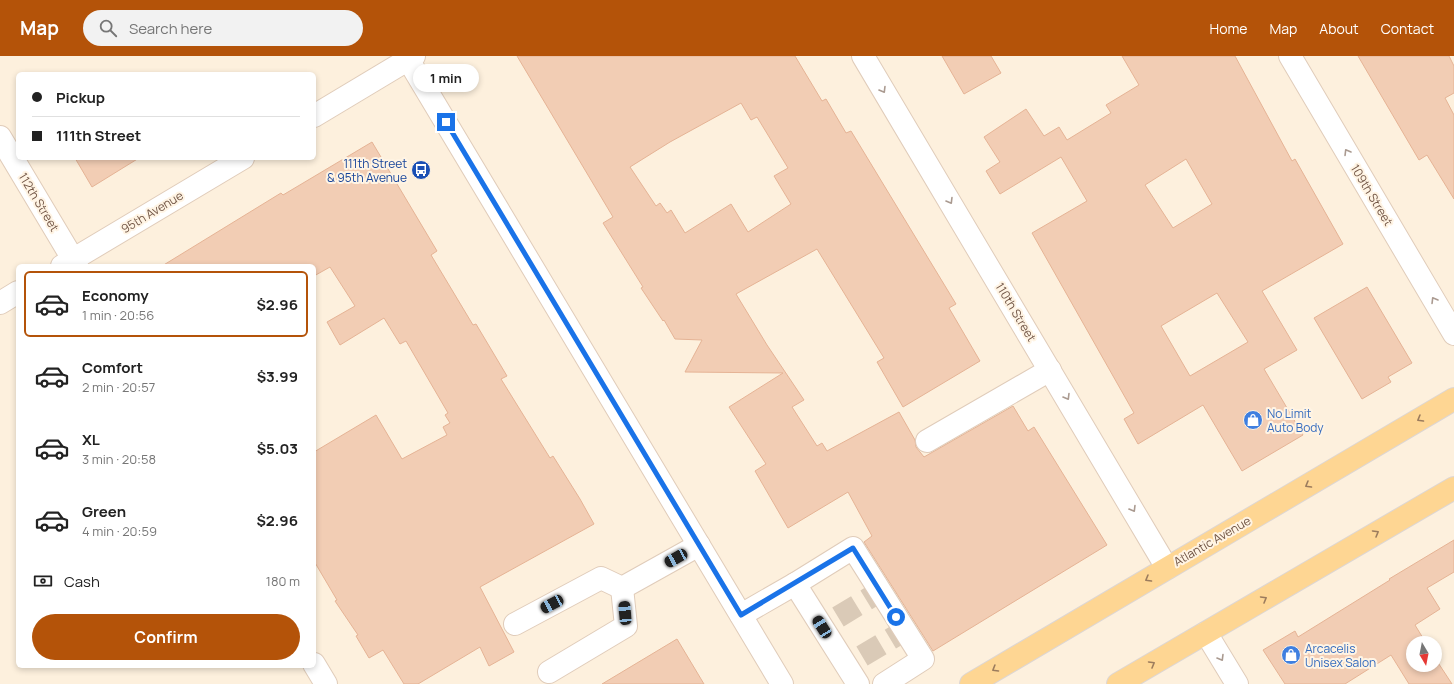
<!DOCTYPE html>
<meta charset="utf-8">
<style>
:root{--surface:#fff;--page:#f2f2f2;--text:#222;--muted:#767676;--line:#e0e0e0;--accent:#b45309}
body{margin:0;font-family:Manrope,sans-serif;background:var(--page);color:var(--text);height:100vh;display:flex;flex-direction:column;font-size:15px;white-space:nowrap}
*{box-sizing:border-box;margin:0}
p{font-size:13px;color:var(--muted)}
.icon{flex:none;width:22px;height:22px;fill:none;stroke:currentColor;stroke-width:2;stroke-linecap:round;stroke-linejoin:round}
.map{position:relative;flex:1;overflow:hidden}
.drawer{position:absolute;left:16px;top:208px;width:300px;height:404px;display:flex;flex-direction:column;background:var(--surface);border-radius:6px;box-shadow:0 2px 6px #0003}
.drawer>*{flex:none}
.banner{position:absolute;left:16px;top:16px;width:300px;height:88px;border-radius:6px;box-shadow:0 2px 6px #0003;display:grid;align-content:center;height:88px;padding:0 16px;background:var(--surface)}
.needle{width:26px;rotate:170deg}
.controls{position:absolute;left:1406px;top:580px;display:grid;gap:8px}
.controls a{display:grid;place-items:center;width:36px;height:36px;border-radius:50%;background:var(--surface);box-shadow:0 2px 6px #0003;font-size:20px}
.end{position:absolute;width:18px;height:18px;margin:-9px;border:5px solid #1a73e8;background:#fff;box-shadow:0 0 0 2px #fff}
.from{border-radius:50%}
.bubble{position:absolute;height:28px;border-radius:14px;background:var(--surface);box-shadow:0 2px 6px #0003;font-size:13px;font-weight:700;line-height:28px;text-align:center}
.car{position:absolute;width:12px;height:24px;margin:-12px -6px;border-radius:5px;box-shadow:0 0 3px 1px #0007;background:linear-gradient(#222 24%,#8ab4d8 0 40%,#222 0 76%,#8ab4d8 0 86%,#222 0)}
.banner b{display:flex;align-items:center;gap:14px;height:38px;font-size:15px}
.banner b+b{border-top:1px solid var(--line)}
.banner i{width:10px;height:10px;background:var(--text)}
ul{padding:7px 0 0;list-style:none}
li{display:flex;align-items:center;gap:12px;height:66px;margin:0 8px 6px;padding:0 8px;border:2px solid transparent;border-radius:6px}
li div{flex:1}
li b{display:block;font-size:15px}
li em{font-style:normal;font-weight:700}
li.active{border-color:var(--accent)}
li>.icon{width:36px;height:36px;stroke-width:1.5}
.pay{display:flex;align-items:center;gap:10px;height:44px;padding:0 16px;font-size:15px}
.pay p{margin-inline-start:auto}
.primary-button{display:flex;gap:8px;margin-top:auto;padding:8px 16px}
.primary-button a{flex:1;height:46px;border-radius:24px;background:var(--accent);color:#fff;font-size:16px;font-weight:700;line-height:46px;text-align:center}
header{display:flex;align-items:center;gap:24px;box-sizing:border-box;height:56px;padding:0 20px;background:var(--accent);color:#fff}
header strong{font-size:19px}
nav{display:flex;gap:22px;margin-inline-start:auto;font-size:14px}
.search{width:280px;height:36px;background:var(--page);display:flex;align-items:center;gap:10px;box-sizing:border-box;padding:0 14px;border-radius:22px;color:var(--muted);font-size:15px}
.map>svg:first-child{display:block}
.building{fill:#f2cdb4;stroke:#e5b395;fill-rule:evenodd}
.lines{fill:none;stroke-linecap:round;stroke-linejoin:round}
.minor-tunnel{stroke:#dacab7;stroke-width:22;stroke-dasharray:22 11;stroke-linecap:butt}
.minor-casing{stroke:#e0ccba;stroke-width:24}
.major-casing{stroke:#ddd6d3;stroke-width:24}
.minor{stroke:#fff;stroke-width:22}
.major{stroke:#fed693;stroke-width:22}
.oneway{stroke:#aa9a90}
.oneway2{stroke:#9c7c5d}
.route{stroke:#1a73e8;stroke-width:5}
.labels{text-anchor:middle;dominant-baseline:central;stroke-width:4;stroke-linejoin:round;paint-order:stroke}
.transit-label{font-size:12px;fill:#164399;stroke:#fff4e4;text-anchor:end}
.street-label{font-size:12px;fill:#725646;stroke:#fff4e4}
.shop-label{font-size:12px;fill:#366cbe;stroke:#fff4e4;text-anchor:start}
</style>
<header>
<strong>Map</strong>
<div class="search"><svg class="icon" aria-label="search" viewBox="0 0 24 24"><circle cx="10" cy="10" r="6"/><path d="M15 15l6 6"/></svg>Search here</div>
<nav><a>Home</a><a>Map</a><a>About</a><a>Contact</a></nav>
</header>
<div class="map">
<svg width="1454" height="628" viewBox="0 0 1454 628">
<rect width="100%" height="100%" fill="#fdf0dd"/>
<!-- building -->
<g class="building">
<path d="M517,0H795L822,45L826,43L846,77L851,75L956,248L949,252L980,305L903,351L877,306L884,302L817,193L736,238L767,289L804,344L792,351L817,390L822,387L827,395L899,356L915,384L916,391L924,401L1013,350L1028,375L1034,371L1107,489L933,595L864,486L872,480L848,436L788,472L755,415L766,408L729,351L783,317L685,316L702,284L675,283L664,264L663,265L641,232L643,231L603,167L613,161ZM741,47L751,64L757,61L788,112L774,120L791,148L748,176L731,148L685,177L671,154L667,157L660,147L656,150L630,111L670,86Z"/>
<path d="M942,0H991L1001,17L964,38Z"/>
<path d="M1122,0H1235L1292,105L1295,103L1343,188L1262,235L1297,294L1264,313L1303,379L1242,415L1203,349L1138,388L1124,363L1134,357L1032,177L1087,145L1061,101L1000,138L986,115L1000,106L984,81L1026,53L1044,80L1059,71L1067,84L1111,57L1106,49L1139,29ZM1186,103L1212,148L1173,172L1145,129ZM1217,237L1248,286L1190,320L1161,270Z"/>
<path d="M1358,0H1449L1454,10V37L1445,42L1454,59V143L1427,99L1419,104Z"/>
<path d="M372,86L437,195L431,199L473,269L476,268L507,320L501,323L550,402L553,400L580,443L594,468L480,531L514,596L489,610L480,591L418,628H404L383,594L369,602L356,580L358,579L335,545L337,544L314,505V396L376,359L402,403L447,379L443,371L450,367L445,359L448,357L406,285L400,288L384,262L340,289L327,266L355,250L330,211L314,220V210H162L250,156L281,137L283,139Z"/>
<path d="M75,102H139L92,131Z"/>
<path d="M1367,231L1412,307L1388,321L1391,326L1362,343L1314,262Z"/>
<path d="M1454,484V516L1427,532L1440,553L1415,569L1426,587H1413V609H1435V602L1452,628H1409L1391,599L1345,628H1285L1263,594L1295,575L1298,581L1390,524L1389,523Z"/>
<path d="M677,583L704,628H602Z"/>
</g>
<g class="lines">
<!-- minor-tunnel -->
<g class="minor-tunnel">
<path d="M838,561L874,539"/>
<path d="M862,600L899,578"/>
</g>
<defs>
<g id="minor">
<path d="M406,0L782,628"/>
<path d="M863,0L1167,512"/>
<path d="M1290,0L1454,278"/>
<path d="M314,60L414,0"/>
<path d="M0,81L77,210"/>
<path d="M62,210L243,102"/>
<path d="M0,247L18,236"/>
<path d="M927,385L1050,314"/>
<path d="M741,559L795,528"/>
<path d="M515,568L601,522L622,532L699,489"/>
<path d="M1206,577L1237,628"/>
<path d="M314,608L326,628"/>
<path d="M549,616L626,570L622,532"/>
<path d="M858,628L795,528L853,492L923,603L884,628"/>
</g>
<g id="major">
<path d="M971,628L1454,343"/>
<path d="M1118,628L1454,432"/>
</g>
</defs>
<!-- minor casing -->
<use href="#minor" class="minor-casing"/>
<!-- major casing -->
<use href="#major" class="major-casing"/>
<!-- minor -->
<use href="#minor" class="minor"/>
<!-- major -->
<use href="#major" class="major"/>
</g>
<!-- one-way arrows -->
<defs><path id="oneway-chevron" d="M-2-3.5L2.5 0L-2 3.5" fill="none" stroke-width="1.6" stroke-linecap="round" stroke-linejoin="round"/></defs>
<g class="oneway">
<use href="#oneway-chevron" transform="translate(883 34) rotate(59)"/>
<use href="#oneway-chevron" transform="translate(1347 96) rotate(-121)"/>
<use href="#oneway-chevron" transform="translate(950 145) rotate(59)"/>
<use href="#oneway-chevron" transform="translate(1434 244) rotate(-121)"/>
<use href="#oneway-chevron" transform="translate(1067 341) rotate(59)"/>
<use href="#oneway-chevron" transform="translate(1133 453) rotate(59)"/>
<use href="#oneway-chevron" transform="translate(1221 602) rotate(59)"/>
</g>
<g class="oneway2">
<use href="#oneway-chevron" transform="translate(1420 363) rotate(150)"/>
<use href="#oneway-chevron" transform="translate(1308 429) rotate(150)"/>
<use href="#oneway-chevron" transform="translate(1376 477) rotate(-30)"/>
<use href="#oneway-chevron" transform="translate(1148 523) rotate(150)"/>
<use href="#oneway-chevron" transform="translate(1264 543) rotate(-30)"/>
<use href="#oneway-chevron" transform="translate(1152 608) rotate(-30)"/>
<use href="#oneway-chevron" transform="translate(995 613) rotate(149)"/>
</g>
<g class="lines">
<!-- route -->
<path class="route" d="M446,66L741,559L853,492L896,561"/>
</g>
<!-- icons -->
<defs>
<symbol id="bus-disc" viewBox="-11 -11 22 22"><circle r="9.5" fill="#1a4fb4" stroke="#fff4e4"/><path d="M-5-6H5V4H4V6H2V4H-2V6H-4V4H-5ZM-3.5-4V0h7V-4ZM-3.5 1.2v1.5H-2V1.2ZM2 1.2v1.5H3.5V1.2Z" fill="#fff"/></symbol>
<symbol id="shop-disc" viewBox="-11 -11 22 22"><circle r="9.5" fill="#3f7fe0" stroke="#fff4e4"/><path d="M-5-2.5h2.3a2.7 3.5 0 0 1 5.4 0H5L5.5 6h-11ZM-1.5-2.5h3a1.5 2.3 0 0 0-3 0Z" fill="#fff"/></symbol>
</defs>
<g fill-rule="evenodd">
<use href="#bus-disc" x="410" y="103" width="22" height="22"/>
<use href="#shop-disc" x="1242" y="353" width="22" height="22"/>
<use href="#shop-disc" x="1280" y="588" width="22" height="22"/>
</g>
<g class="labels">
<!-- transit labels -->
<g class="transit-label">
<text x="407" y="107">111th Street<tspan x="407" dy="14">&amp; 95th Avenue</tspan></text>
</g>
<!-- street labels -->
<g class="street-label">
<text transform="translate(1372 139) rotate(59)">109th Street</text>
<text transform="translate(39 146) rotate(59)">112th Street</text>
<text transform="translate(152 156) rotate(-31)">95th Avenue</text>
<text transform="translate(1016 256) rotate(59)">110th Street</text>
<text transform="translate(1212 485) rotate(-30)">Atlantic Avenue</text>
</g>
<!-- shop labels -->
<g class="shop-label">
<text x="1267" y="357">No Limit<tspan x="1267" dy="14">Auto Body</tspan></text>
<text x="1305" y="592">Arcacelis<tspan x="1305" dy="14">Unisex Salon</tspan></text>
</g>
</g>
</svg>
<div class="controls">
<a><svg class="needle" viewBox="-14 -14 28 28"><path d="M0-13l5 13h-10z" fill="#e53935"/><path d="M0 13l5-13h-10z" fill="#767676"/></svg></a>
</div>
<i class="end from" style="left:896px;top:561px"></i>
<i class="end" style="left:446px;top:66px"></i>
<div class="bubble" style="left:413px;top:8px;width:66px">1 min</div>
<i class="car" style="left:676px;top:502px;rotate:241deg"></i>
<i class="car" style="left:552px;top:548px;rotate:242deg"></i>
<i class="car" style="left:625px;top:557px;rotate:355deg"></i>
<i class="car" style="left:822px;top:571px;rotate:328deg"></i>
<div class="banner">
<b><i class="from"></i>Pickup</b>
<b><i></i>111th Street</b>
</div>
<section class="drawer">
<ul>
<li class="active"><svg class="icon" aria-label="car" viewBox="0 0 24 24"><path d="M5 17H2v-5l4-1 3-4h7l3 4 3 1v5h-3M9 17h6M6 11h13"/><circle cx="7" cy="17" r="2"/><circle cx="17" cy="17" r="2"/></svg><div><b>Economy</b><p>1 min · 20:56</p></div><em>$2.96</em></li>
<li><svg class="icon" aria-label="car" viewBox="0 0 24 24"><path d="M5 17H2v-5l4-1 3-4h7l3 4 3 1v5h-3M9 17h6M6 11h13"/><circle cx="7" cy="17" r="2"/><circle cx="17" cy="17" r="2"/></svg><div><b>Comfort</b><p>2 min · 20:57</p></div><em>$3.99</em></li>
<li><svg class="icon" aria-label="car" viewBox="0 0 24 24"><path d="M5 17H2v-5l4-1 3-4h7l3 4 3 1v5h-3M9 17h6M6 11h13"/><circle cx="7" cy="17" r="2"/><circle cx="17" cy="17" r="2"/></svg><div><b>XL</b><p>3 min · 20:58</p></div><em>$5.03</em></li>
<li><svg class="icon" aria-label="car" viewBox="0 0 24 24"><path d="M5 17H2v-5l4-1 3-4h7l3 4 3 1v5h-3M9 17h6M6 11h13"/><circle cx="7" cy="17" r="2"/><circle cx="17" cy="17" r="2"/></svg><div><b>Green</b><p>4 min · 20:59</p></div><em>$2.96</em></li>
</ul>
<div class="pay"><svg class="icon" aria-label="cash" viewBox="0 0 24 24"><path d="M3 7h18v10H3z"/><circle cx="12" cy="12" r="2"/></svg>Cash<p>180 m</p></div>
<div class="primary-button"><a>Confirm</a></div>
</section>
</div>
